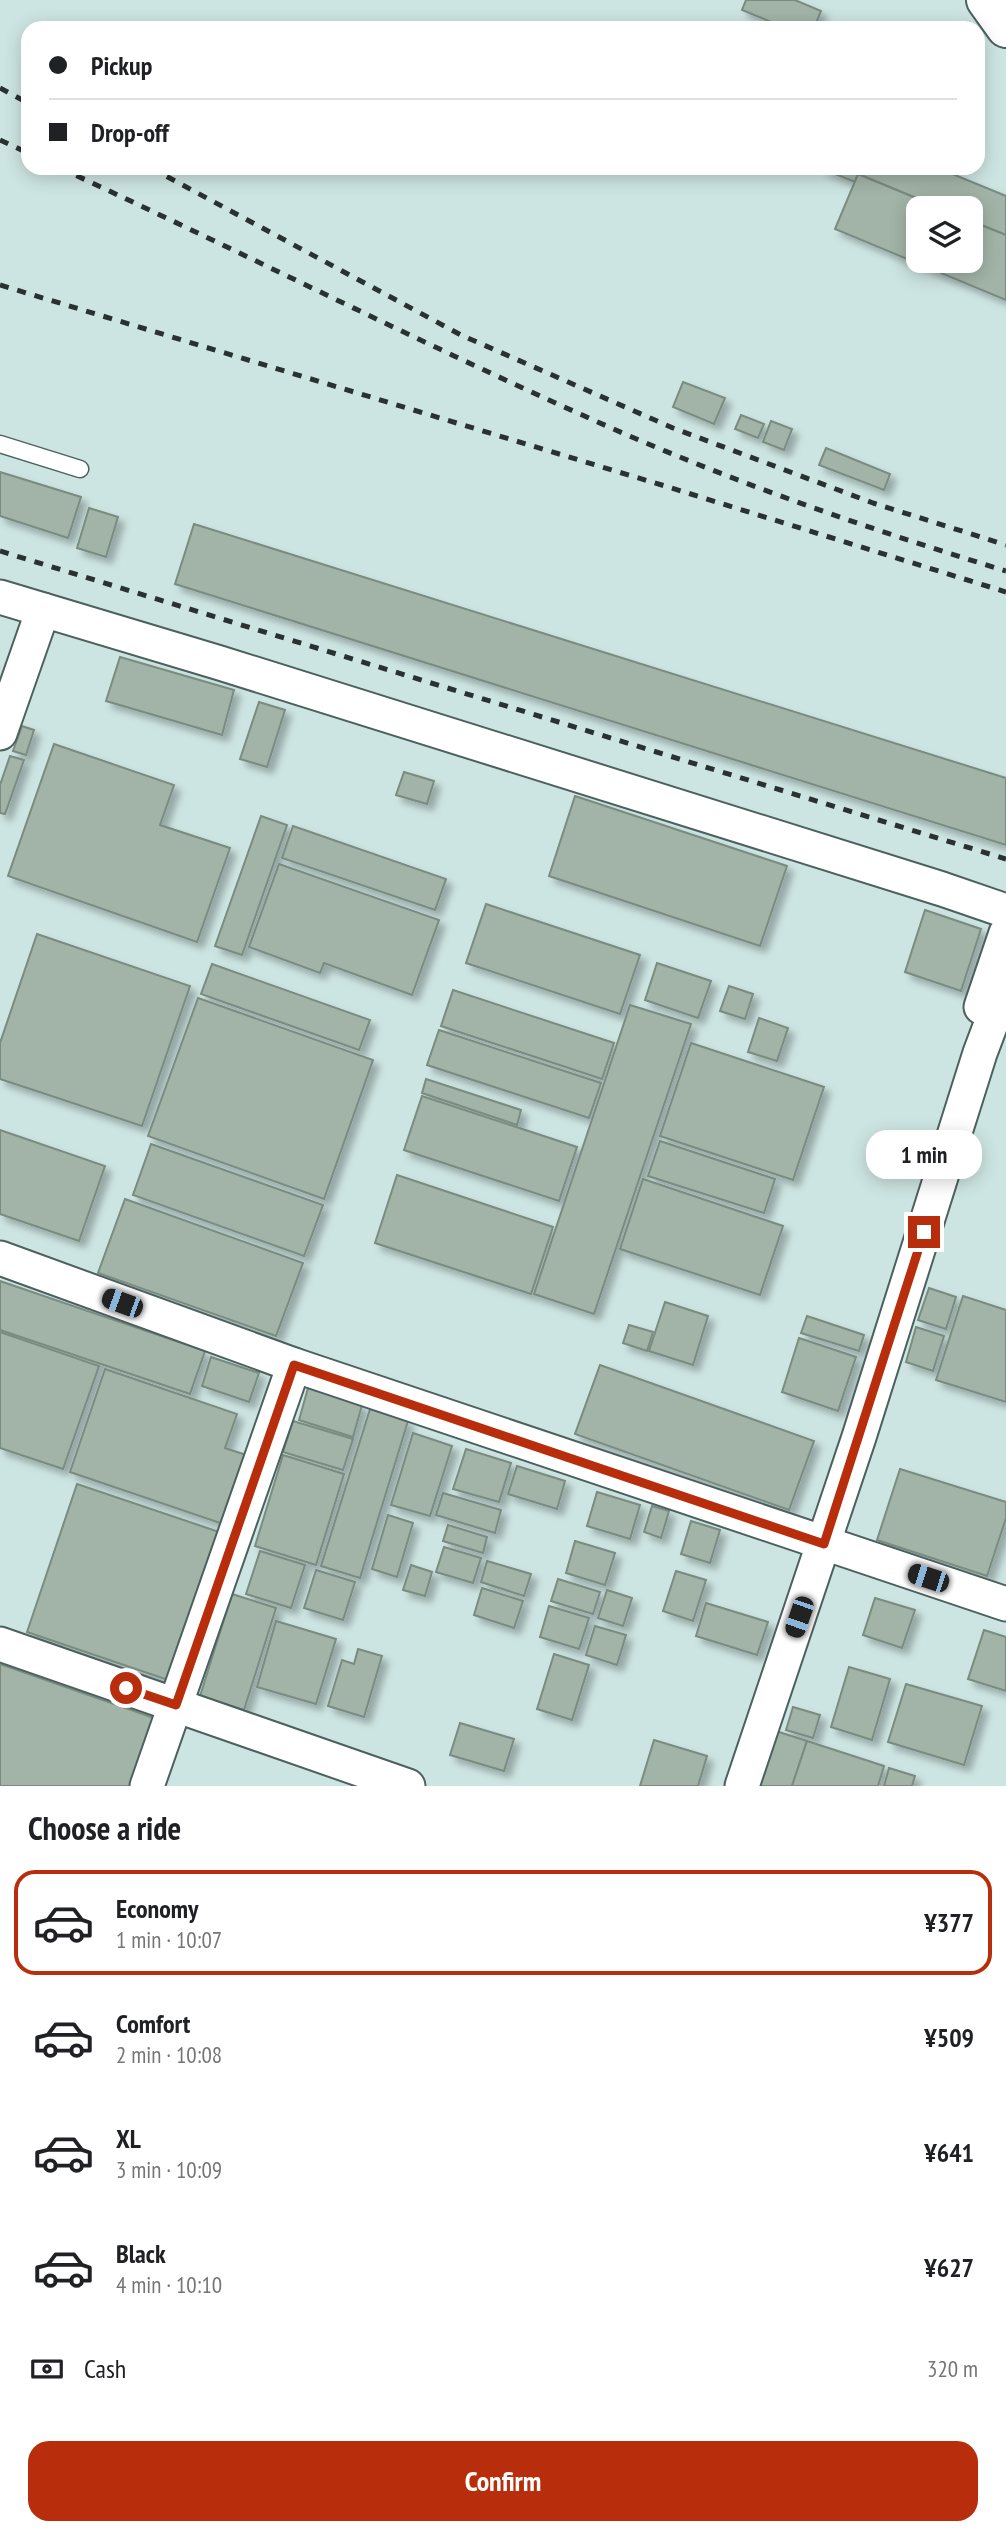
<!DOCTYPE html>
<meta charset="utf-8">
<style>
:root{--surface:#fff;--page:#f2f2f2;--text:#202124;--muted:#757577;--line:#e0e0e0;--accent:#b82d0c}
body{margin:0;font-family:"PT Sans Narrow",sans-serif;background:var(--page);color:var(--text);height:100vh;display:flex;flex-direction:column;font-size:26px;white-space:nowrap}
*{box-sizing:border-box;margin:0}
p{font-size:23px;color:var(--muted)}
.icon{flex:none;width:38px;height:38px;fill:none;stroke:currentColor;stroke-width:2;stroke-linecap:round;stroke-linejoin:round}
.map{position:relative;height:1786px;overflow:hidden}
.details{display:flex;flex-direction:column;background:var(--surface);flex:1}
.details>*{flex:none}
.hud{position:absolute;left:21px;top:21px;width:964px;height:154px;border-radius:21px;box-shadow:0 4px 18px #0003;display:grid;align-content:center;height:154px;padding:0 28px;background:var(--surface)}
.tools{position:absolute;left:906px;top:196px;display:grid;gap:14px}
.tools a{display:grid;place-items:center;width:77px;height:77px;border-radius:14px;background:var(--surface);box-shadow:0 4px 18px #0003;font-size:35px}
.end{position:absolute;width:32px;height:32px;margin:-16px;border:9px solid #b82d0c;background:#fff;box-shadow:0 0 0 4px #fff}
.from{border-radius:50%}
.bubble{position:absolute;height:49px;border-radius:21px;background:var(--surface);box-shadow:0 4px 18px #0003;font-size:23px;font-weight:700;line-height:49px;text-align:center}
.car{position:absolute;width:21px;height:42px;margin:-21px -10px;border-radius:9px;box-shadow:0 0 5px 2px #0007;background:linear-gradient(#222 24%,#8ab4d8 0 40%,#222 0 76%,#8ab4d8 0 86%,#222 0)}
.hud b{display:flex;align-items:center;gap:24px;height:66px;font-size:26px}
.hud b+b{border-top:2px solid var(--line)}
.hud i{width:18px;height:18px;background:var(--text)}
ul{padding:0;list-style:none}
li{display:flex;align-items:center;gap:21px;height:105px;margin:0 14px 10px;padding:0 14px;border:4px solid transparent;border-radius:21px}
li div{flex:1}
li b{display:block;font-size:26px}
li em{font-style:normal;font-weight:700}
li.current{border-color:var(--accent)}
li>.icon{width:63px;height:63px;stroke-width:1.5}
h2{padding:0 28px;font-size:32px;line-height:84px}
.pay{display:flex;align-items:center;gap:18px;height:77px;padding:0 28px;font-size:26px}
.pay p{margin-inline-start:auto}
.action{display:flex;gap:14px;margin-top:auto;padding:14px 28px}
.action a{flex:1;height:80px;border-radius:21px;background:var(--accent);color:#fff;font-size:28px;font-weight:700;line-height:80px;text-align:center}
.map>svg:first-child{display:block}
.building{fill:#a2b4a8;stroke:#7a8b80;stroke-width:2;filter:url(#shadow)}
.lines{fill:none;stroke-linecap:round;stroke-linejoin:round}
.lane-casing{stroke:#4c615e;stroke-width:19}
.street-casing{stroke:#4c615e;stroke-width:37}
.secondary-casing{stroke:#4c615e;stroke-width:42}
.lane{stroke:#fff;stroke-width:16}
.street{stroke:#fff;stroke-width:33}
.secondary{stroke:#fff;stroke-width:38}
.rail{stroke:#283230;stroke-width:5;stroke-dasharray:9 9;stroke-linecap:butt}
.route{stroke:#b82d0c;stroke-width:9}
</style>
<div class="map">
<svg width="1006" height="1786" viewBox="0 0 1006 1786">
<defs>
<filter id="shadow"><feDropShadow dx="6" dy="6" stdDeviation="3.5" flood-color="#0004"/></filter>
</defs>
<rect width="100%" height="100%" fill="#cde5e2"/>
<!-- building -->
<g class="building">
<path d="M746,0H795L821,11L814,28H786L742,10Z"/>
<path d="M820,168H860L855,182Z"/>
<path d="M860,168H938L1006,196V235L971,221V208H940L858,174Z"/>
<path d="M858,174L940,208H919V261H971V221L1006,235V300L835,229Z"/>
<path d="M683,382L725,398L714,424L673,407Z"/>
<path d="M741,415L764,424L758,438L735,429Z"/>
<path d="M771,421L792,429L784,450L763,442Z"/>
<path d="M826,448L890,474L884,490L819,465Z"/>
<path d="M0,472L81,497L68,538L0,516Z"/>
<path d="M89,508L118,517L106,557L77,548Z"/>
<path d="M194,524L1006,778V845L175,584Z"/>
<path d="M120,657L234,690L222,735L106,701Z"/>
<path d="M259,702L285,710L267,767L240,759Z"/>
<path d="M22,726L34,730L26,755L13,751Z"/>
<path d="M54,744L174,785L160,825L230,848L197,942L8,876Z"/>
<path d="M10,756L24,760L5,814L0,813V785Z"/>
<path d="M404,772L434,781L427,804L396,795Z"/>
<path d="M575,796L787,866L760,946L549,876Z"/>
<path d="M261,816L287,825L242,955L215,946Z"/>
<path d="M293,826L446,879L435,910L282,858Z"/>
<path d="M279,864L439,920L412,995L324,963L320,973L249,947Z"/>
<path d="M486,904L640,955L620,1014L466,963Z"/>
<path d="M925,910L981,929L961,991L905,972Z"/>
<path d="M37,934L190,986L142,1126L0,1079V1043Z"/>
<path d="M657,963L711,981L698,1018L645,1000Z"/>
<path d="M212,964L370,1020L359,1050L201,994Z"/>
<path d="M729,986L753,994L745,1019L720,1011Z"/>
<path d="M453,990L614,1043L602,1079L441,1026Z"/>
<path d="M198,998L373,1060L324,1199L148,1136Z"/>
<path d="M630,1005L691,1024L594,1314L534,1294Z"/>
<path d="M759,1018L788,1028L777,1061L748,1052Z"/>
<path d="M439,1030L601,1083L589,1118L427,1065Z"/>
<path d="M691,1043L824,1087L793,1180L660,1136Z"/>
<path d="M426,1079L521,1110L517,1125L422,1093Z"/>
<path d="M422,1096L577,1147L559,1201L404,1150Z"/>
<path d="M0,1130L105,1166L79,1241L0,1214Z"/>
<path d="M660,1141L775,1179L764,1213L648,1176Z"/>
<path d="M151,1144L323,1205L304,1256L133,1195Z"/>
<path d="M397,1175L553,1227L531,1294L375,1243Z"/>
<path d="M643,1179L783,1226L760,1295L620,1249Z"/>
<path d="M125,1199L303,1263L276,1336L98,1273Z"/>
<path d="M0,1281L205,1351L190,1394L0,1330Z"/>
<path d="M929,1288L956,1297L946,1329L918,1320Z"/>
<path d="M963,1296L1006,1310V1402L936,1380Z"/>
<path d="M665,1302L708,1316L693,1365L649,1351Z"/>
<path d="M807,1316L864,1335L859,1351L801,1333Z"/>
<path d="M629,1325L653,1332L647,1351L623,1343Z"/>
<path d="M916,1327L944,1336L933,1371L906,1362Z"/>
<path d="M0,1332L99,1366L63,1469L0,1448Z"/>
<path d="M799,1338L856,1357L838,1411L782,1392Z"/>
<path d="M211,1357L259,1373L249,1402L202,1386Z"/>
<path d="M600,1365L814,1441L789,1510L575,1434Z"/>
<path d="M105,1369L237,1414L225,1448L249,1456L226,1525L70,1472Z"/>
<path d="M308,1388L362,1405L353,1437L299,1420Z"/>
<path d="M370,1409L408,1421L360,1578L321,1566Z"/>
<path d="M293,1421L353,1439L343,1470L283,1452Z"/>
<path d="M413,1433L452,1446L430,1516L391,1505Z"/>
<path d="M466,1449L511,1463L499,1502L453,1489Z"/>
<path d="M283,1455L344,1474L316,1565L255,1546Z"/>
<path d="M517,1466L565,1481L557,1509L508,1494Z"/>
<path d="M900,1469L1006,1502V1518L987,1576L877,1540Z"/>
<path d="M77,1484L219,1532L168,1680L27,1632Z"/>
<path d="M597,1492L640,1505L630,1539L587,1526Z"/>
<path d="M443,1493L501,1510L495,1533L436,1515Z"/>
<path d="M652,1506L669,1511L661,1538L644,1532Z"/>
<path d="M388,1515L413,1523L397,1577L372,1569Z"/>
<path d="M691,1521L720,1530L710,1563L681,1554Z"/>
<path d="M448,1525L487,1537L483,1553L443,1541Z"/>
<path d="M575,1541L615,1553L605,1585L566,1573Z"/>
<path d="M444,1547L481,1558L473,1583L436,1572Z"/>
<path d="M260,1551L305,1565L291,1608L246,1594Z"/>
<path d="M487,1561L531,1574L524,1596L481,1582Z"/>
<path d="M411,1565L432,1572L425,1596L403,1590Z"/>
<path d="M316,1570L355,1582L343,1620L304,1608Z"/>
<path d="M676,1571L706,1580L693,1621L663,1611Z"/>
<path d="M558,1579L600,1592L593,1614L551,1601Z"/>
<path d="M482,1588L523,1601L514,1628L474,1615Z"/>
<path d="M607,1590L632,1598L623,1626L598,1618Z"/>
<path d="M232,1594L276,1608L244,1710L200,1696Z"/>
<path d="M875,1598L915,1610L902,1648L863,1635Z"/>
<path d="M706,1603L768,1622L757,1655L696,1636Z"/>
<path d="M549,1606L589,1618L579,1649L540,1637Z"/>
<path d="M276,1621L336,1639L316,1704L257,1687Z"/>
<path d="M595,1626L626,1635L617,1665L586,1655Z"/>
<path d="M984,1630L1006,1637V1691L968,1679Z"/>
<path d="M358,1649L382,1656L364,1717L328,1706L342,1660L354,1664Z"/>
<path d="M554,1654L589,1665L572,1720L537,1709Z"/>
<path d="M0,1664L154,1718L130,1786H0Z"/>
<path d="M849,1667L890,1679L872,1740L831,1727Z"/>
<path d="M906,1684L982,1706L964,1765L888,1742Z"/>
<path d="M793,1707L820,1715L813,1738L786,1730Z"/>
<path d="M460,1723L514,1739L504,1771L450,1755Z"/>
<path d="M776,1731L807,1741L792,1786H758Z"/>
<path d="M654,1740L707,1756L698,1786H640Z"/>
<path d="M807,1741L884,1766L878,1786H792Z"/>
<path d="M889,1768L915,1776L912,1786H884Z"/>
</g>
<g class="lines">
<defs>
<path id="lane" d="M0,444L80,469"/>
<g id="street">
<path d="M0,597L220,663L942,889L1006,911"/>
<path d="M0,733L43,610"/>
<path d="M981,1007L1006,933"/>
<path d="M0,1258L294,1365L1006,1604"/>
<path d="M0,1644L408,1786"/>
<path d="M147,1786L294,1365"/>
<path d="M742,1786L859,1437L980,1053L1006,984"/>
</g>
<path id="secondary" d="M986,0L1006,28"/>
</defs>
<!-- lane casing -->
<use href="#lane" class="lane-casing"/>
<!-- street casing -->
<use href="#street" class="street-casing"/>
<!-- secondary casing -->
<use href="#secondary" class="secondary-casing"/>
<!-- lane -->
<use href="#lane" class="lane"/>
<!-- street -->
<use href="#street" class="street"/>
<!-- secondary -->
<use href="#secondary" class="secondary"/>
<!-- rail -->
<g class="rail">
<path d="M0,88L28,103"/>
<path d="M0,140L28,153"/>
<path d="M60,168C244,253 424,345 609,427C738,484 872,530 1006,571"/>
<path d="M151,168L461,335L673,428L873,503L1006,545"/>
<path d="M0,285L665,486L1006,592"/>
<path d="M0,551L1006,859"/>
</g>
</g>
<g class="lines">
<!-- route -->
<path class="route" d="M126,1688L176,1705L294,1365L824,1544L924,1232"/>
</g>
</svg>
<div class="tools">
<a><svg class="icon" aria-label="layers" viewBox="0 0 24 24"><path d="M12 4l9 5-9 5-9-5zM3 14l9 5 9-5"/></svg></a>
</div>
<i class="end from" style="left:126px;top:1688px"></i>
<i class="end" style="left:924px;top:1232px"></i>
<div class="bubble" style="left:866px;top:1130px;width:116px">1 min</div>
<i class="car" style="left:122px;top:1303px;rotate:290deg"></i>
<i class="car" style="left:928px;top:1578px;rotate:288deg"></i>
<i class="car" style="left:799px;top:1617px;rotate:199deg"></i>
<div class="hud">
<b><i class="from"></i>Pickup</b>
<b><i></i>Drop-off</b>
</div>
</div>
<section class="details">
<h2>Choose a ride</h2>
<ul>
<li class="current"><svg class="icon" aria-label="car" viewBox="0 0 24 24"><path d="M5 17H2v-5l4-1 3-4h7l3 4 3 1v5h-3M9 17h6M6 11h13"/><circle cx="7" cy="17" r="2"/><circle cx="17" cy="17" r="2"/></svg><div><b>Economy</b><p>1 min · 10:07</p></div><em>¥377</em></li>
<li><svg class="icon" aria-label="car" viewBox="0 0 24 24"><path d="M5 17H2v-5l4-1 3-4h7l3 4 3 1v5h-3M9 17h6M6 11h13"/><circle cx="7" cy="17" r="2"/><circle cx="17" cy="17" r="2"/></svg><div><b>Comfort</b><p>2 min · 10:08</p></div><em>¥509</em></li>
<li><svg class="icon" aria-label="car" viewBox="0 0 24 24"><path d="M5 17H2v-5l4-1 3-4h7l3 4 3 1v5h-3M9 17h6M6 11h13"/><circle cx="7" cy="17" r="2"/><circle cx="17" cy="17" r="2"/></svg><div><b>XL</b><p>3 min · 10:09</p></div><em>¥641</em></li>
<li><svg class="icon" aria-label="car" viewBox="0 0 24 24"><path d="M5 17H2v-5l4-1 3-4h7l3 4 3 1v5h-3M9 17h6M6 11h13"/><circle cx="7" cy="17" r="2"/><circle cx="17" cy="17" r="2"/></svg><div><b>Black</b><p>4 min · 10:10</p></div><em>¥627</em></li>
</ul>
<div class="pay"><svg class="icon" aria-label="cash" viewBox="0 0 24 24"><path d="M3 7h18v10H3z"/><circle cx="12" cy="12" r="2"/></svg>Cash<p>320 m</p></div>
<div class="action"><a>Confirm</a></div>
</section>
